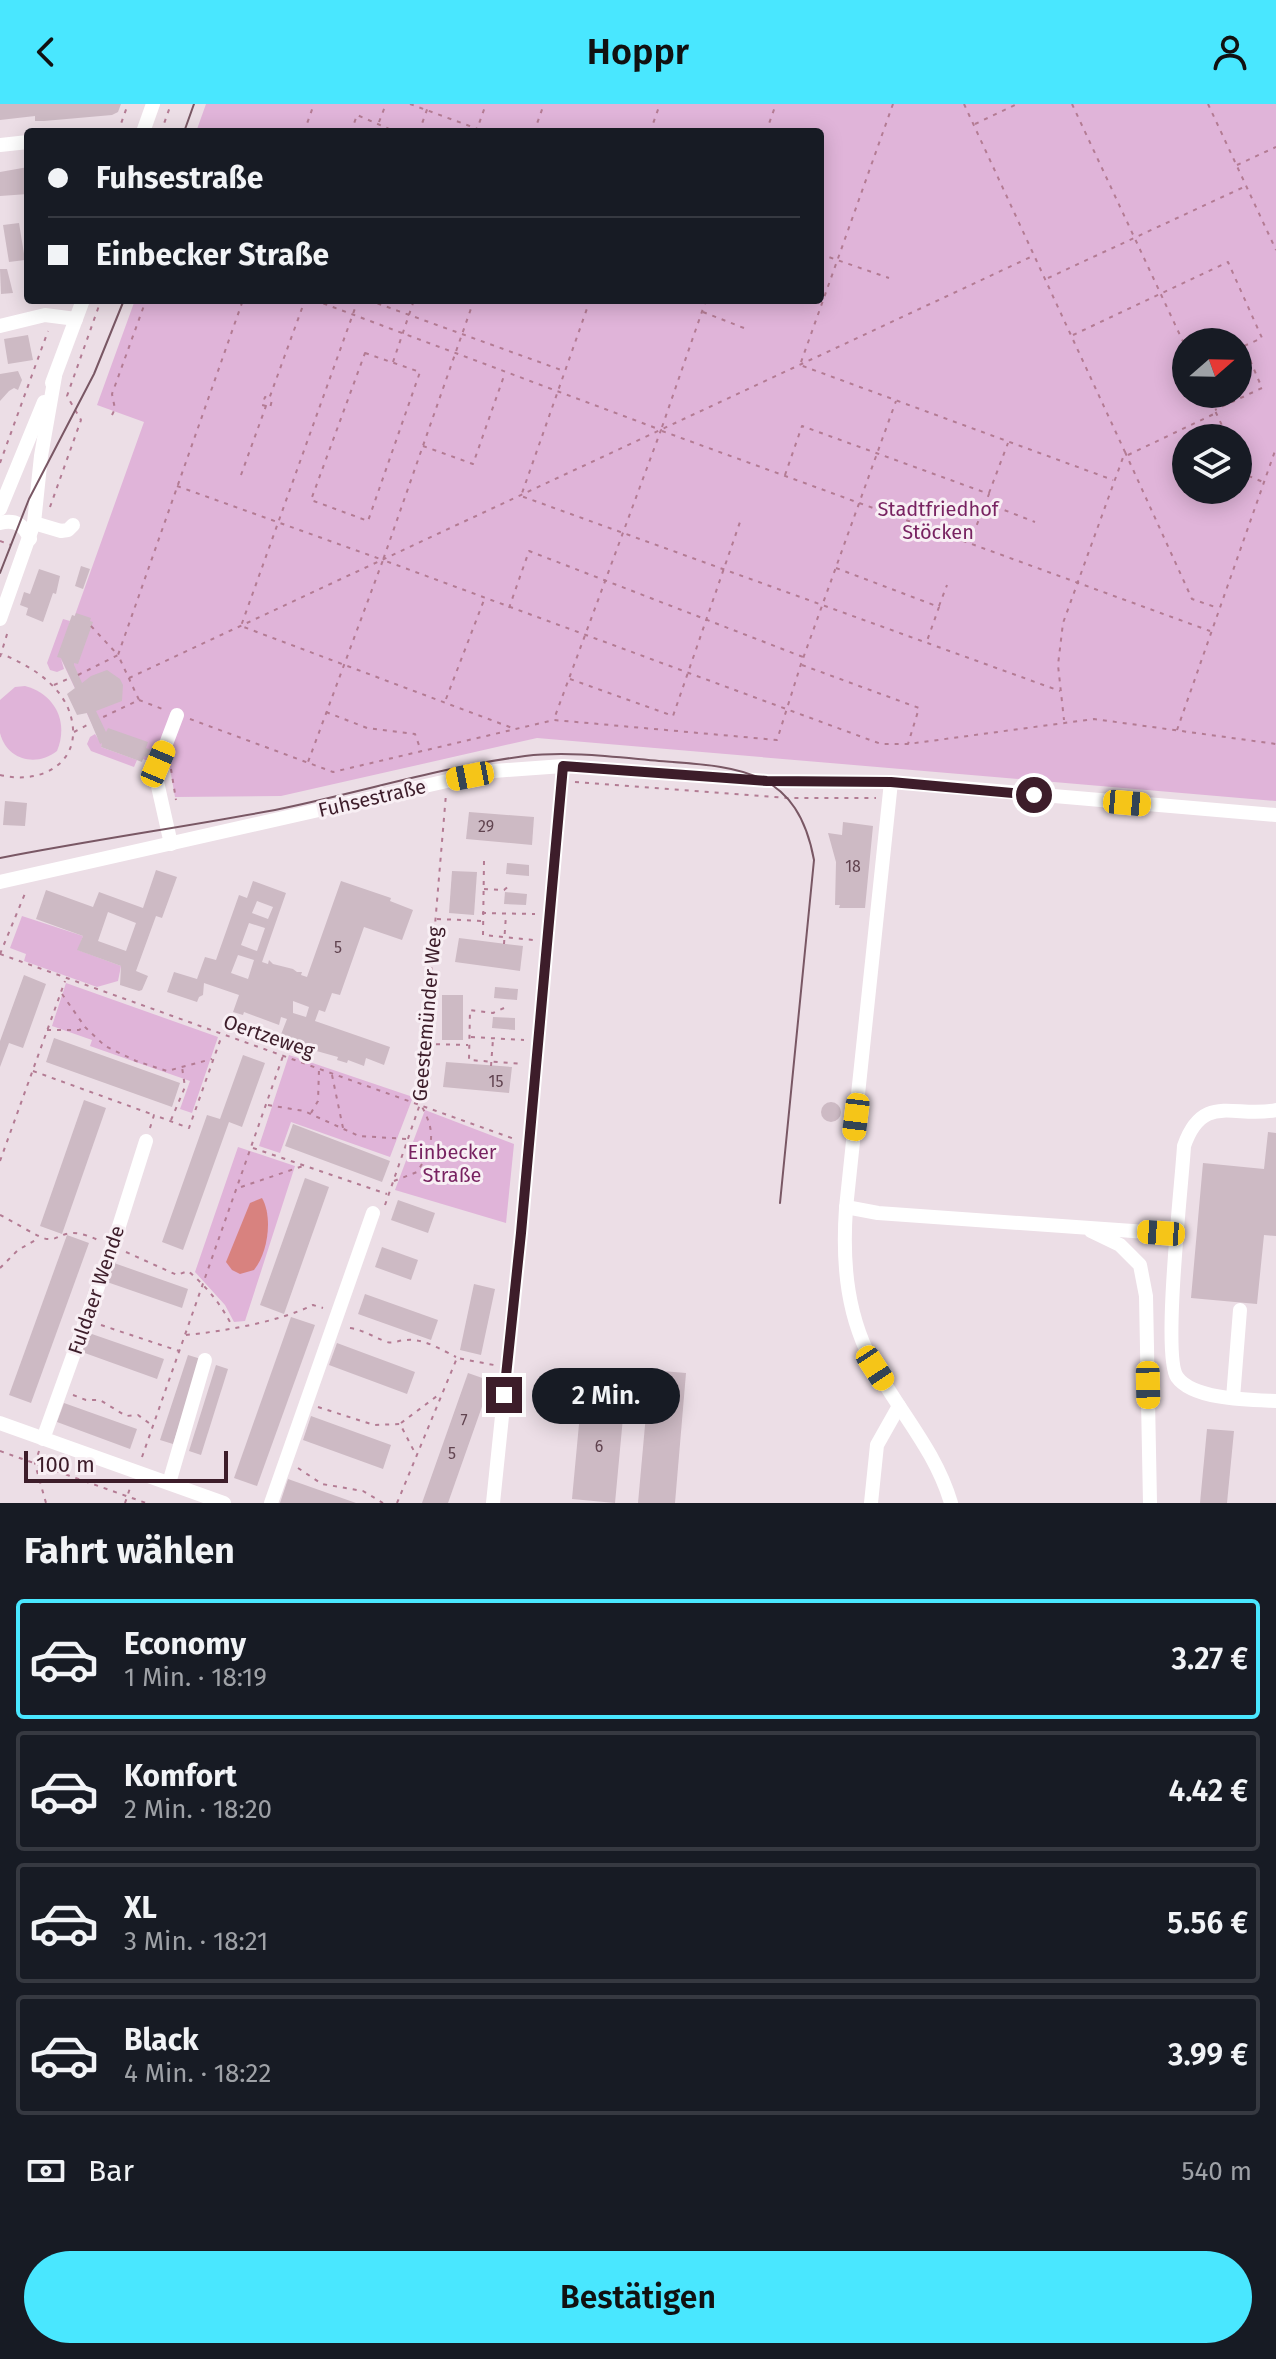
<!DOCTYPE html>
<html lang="de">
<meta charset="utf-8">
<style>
:root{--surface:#171b24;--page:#20242c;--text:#f1f3f6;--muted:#9ea1a6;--line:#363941;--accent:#49e7ff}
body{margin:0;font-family:"Fira Sans",sans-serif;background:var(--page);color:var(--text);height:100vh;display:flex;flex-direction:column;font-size:30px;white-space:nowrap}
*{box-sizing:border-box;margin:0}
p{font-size:26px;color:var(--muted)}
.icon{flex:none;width:44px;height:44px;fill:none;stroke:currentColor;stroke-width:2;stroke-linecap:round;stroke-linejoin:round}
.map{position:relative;height:1399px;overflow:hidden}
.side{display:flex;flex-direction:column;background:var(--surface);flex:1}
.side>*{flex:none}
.top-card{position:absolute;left:24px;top:24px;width:800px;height:176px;border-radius:8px;box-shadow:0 4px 20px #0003;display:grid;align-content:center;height:176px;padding:0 24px;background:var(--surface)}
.needle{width:52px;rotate:70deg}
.controls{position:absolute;left:1172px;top:224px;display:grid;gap:16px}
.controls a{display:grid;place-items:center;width:80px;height:80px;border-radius:50%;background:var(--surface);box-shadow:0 4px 20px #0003;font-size:40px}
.scale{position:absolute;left:24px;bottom:20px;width:204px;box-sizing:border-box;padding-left:8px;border:4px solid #3d1d2a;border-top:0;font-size:22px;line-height:28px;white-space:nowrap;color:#3d1d2a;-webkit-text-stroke:6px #f8eff4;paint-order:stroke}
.end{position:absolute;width:36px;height:36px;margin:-18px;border:10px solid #3d1d2a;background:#fff;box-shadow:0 0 0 4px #fff}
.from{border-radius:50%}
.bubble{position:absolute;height:56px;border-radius:28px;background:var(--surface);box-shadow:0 4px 20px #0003;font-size:26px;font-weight:600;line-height:56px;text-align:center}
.car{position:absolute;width:24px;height:48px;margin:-24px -12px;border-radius:10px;box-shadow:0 0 6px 2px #0007;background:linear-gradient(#f5c518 24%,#345 0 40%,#f5c518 0 76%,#345 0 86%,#f5c518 0)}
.top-card b{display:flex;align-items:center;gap:28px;height:76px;font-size:30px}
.top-card b+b{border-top:2px solid var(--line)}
.top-card i{width:20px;height:20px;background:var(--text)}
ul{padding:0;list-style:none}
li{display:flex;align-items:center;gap:24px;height:120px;margin:0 16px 12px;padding:0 8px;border:4px solid var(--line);border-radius:8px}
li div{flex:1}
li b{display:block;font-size:30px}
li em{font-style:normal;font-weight:600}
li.active{border-color:var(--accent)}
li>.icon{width:72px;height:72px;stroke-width:1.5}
h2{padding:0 24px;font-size:36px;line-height:96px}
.pay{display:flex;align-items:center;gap:20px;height:88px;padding:0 24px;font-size:30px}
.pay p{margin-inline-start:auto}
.button{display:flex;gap:16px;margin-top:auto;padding:16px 24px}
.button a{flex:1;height:92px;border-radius:48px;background:var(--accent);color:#111;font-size:32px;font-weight:600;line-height:92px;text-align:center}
header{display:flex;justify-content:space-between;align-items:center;height:104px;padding:0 24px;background:var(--accent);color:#111;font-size:36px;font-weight:600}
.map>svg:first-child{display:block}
.green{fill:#e0b4d9;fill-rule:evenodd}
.water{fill:#d8827f}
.building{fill:#cdbac4;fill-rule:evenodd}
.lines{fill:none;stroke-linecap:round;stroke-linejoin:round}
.path{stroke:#b37b93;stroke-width:2;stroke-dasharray:4 6;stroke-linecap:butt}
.minor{stroke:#fff;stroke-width:14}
.tram{stroke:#795764;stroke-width:2}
.route{stroke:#3d1d2a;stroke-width:10}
.labels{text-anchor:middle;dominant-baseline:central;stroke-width:6;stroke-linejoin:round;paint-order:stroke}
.number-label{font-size:16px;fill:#614450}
.park-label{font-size:20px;fill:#782361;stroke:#f8eff4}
.street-label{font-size:20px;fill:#3d1d2a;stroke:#f8eff4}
</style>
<header><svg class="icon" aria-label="back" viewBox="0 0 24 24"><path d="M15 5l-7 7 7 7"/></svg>Hoppr<svg class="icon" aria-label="person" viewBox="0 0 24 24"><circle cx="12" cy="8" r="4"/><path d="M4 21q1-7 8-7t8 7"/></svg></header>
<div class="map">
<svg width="1276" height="1399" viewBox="0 0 1276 1399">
<rect width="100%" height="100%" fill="#ecdee6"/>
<!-- green -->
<g class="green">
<path d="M206,0H1276V697L537,634L281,692L175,693L170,665L102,640L101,643L137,656L134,663L91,647L87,640L90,633L95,630L101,639L61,555L64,565L57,568L50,566L47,559L63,515L70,517L60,553L144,318L97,301L135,196H820V28H196ZM1186,238H1238V290H1186ZM1186,334H1238V386H1186Z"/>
<path d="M25,582C55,590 69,618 57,647C37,663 7,657 0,629C0,619 0,606 0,596L15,583Z"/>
<path d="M22,812L83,832L78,846L121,862L118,877L97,883L24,857L26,850L10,844Z"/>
<path d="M66,879L218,933L192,1009L180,1005L190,977L90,942L92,936L52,922Z"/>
<path d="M289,951L413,993L390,1053L291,1018L280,1049L259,1042Z"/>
<path d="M425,1006L514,1040L506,1119L395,1086Z"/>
<path d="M238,1043L295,1062L245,1217L234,1218L225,1201L195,1168Z"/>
</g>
<!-- water -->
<path class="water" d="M262,1094C273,1113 268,1149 254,1166L240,1170L232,1166L226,1158L250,1099Z"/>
<!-- building -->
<g class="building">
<path d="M0,0H121L118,8L112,11L44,17H35V12L0,16Z"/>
<path d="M28,63V90L0,92V68Z"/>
<path d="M19,119L25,156L9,158L3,121Z"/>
<path d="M0,165H7L13,189L1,190Z"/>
<path d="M28,231L33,256L8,260L4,235Z"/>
<path d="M18,267L22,276L18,286L14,284L9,287L0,297V270Z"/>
<path d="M81,462L90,465L83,485L75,482Z"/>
<path d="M39,465L60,472L56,490L53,489L43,518L26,511L28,504L20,501L24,488L30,490Z"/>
<path d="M76,509L91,514L90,517L93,518L78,560L74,559V561L82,579L91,572L107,566L120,575L123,581L122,597L96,607L106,628L108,624L148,638L146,644L151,646L148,654L144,652L142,658L101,643L102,639L100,640L87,609L77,611L67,590L75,584L61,554L57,553L72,511L75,512Z"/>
<path d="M5,697L27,699L25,722L3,721Z"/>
<path d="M469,708L534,713L532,741L466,735Z"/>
<path d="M843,718L873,722L865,804H839L840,801H835L836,758L828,729L842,731Z"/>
<path d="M507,759L529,761V772L506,770Z"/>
<path d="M156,766L177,773L162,814L156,812L136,867L148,872L142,886L139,887L120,881L121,862L77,846L83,832L36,815L46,786L93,803L99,788L143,804ZM108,808L136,819L126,847L98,837Z"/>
<path d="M452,767L477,768L474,811L449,809Z"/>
<path d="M253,777L286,789L262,858L268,860L269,856L273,860L293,865L297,868H302L301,871L307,873L341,777L391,794L390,797L413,806L402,836L364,823L340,891L332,889L325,908L319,906L315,917L390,943L384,961L366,954L364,962L348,956L347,959L337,956L338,953L295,941L296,938L280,933L287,915L281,913L279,921L244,908L243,911L233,908L239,891L204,879L203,891L199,893L197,898L167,888L174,868L197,875L205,853L216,856L239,791L247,794ZM257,797L273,803L268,815L252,809ZM249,819L265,824L257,847L241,841ZM238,851L254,856L248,875L231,869ZM293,897L309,903L306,913L293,909Z"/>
<path d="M505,788L527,790L526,801L504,800Z"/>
<path d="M459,834L523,842L520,867L455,858Z"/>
<path d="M24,871L46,880L23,944L9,939L0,963V937Z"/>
<path d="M495,883L518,885L517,896L494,894Z"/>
<rect x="442" y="891" width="21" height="45"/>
<path d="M493,913L515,914V926L492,924Z"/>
<path d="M54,934L180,979L172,1003L46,958Z"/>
<path d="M243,951L265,959L242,1023L229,1018L183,1146L162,1138L207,1011L220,1015Z"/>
<path d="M446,958L512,963L509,989L443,983Z"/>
<path d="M84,996L106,1004L62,1130L40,1122Z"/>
<circle cx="831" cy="1008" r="10"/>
<path d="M293,1020L390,1057L382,1078L285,1042Z"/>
<path d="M1268,1028L1276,1029V1132L1264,1131L1257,1200L1191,1194L1203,1059L1264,1065Z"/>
<path d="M305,1074L329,1083L284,1210L260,1201Z"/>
<path d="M398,1096L435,1109L428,1129L391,1116Z"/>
<path d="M67,1131L89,1139L31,1299L9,1291Z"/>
<path d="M382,1143L418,1156L411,1176L375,1163Z"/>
<path d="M114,1159L188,1185L182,1204L107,1178Z"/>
<path d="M474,1180L495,1185L481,1251L460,1246Z"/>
<path d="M365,1190L438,1216L431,1236L358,1210Z"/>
<path d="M291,1213L315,1221L257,1382L234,1374Z"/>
<path d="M89,1229L164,1255L157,1275L82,1248Z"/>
<path d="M337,1239L415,1268L407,1290L329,1261Z"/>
<path d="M188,1251L201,1255L173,1340L160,1336Z"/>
<path d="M216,1261L228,1265L201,1351L189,1347Z"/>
<path d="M650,1266L686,1269L675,1399H638Z"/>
<path d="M468,1269L491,1277L448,1399H422Z"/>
<path d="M595,1276L614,1278L613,1291L625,1292L615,1399L572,1395L582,1288L593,1289Z"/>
<path d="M64,1299L137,1325L130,1345L57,1318Z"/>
<path d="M311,1312L391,1341L383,1365L303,1336Z"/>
<path d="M1207,1325L1234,1327L1227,1399H1200Z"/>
<path d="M288,1375L356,1399H280Z"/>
</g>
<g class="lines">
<!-- path -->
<g class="path">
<path d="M410,0L486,28"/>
<path d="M893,0L800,261L1113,376"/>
<path d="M964,0L1125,348L1063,519L1058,561L1064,616"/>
<path d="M1072,0L1186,244"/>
<path d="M1208,0L1276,146"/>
<path d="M379,18L386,0"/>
<path d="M975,20L1017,0"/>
<path d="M118,28L128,0"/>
<path d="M161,28L171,0"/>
<path d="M304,28L314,0"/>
<path d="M351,28L357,11L396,28"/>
<path d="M419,28L429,0"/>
<path d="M476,28L486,0"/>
<path d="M534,28L544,0"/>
<path d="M650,28L660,0"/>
<path d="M766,28L776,0"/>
<path d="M1237,61L1276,43"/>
<path d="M820,150L889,174"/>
<path d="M1048,174L1246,82"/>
<path d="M314,196L661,326L554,615"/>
<path d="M358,196L241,522L515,625"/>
<path d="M368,196L564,267"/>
<path d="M435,196L443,199L444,196"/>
<path d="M474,196L383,456L881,640H908L1094,615L1276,640"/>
<path d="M590,196L521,392L1060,587"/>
<path d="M703,208L749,226"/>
<path d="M1073,231L1228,158L1262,234L1244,242L1262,284L1215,306"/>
<path d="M365,249L420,268L368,417L311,396Z"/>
<path d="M393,258L414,196"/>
<path d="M1207,290L1228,334"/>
<path d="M266,302L262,301L265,293L269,295L305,196"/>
<path d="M112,311L115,305L112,290L146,196"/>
<path d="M662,323L706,196"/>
<path d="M662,327L1210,527"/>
<path d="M423,342L473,360L505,269"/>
<path d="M1125,348L1192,495L1218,504"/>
<path d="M1128,351L1216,309"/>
<path d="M1238,356L1244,370L1263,378"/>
<path d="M0,359L48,227"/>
<path d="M241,371L266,302L270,304L272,296L270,295"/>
<path d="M785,371L802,322L989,390L970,438"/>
<path d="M177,382L383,456L308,658"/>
<path d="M989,389L1008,339"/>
<path d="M986,399L1035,418"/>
<path d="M50,403L81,316L67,292L101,196"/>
<path d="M0,437L11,441"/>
<path d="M836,464L939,503L927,537"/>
<path d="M939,502L947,481"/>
<path d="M509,504L529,447L803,553"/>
<path d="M91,522L118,551L243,196"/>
<path d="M0,553L8,527"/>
<path d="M802,561L919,604L908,640"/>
<path d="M78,571L118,551L139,596L99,615"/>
<path d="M129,574L1035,151"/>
<path d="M570,575L673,612L740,418"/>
<path d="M54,581L70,574"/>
<path d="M446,595L484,496"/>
<path d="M139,596L165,606"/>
<path d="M326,608L367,624L415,630L421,647"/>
<path d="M190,615L333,668L554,616L777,636L801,560L896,297"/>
<path d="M1177,626L1276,344"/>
<path d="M74,628L91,619"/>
<path d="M171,665L176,696"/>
<path d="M0,671C46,682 88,654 68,604C56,577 28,561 2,550"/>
<path d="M575,678L787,694H876"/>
<path d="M484,757L483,831L533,836"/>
<path d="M484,785L504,786L511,780"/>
<path d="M482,809L535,810"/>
<path d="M437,815L483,817"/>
<path d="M504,840L506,811"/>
<path d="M0,850L517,1036"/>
<path d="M0,850L26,787"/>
<path d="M62,890L85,923L105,942L136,957L167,967L212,955"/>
<path d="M504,904L493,909L470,906L469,956L523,960"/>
<path d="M47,926H79L84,923"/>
<path d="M471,933L524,936"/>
<path d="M426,940L468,941"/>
<path d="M491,962L493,935"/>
<path d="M33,967L154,1011"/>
<path d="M332,971L343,1024"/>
<path d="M268,1001L304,1007L359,1032L407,1035"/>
<path d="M311,1009L318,997L319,965"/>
<path d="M171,1016L185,983L182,963"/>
<path d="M150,1024L154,1011L189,1024L222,931"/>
<path d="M253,1044L387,1090"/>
<path d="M0,1057L65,877"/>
<path d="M394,1077L417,1068C434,1042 436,1028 421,1001"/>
<path d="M241,1083L303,1062"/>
<path d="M385,1101L420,1000L446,690"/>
<path d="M0,1111C11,1116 39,1134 47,1135C56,1136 58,1132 66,1130C77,1127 89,1132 98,1136"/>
<path d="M126,1148L177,1171L188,1167C207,1183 221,1200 232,1222"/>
<path d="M0,1164L18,1146L39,1134"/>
<path d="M101,1221L179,1247"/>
<path d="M350,1224C364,1226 373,1233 387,1238C394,1240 399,1236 406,1236C423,1234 442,1246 456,1253"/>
<path d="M186,1231C225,1227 278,1218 313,1201L323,1204"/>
<path d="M73,1291L86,1296H100L126,1312L138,1311L153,1322"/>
<path d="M318,1303L374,1321L400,1320L415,1349"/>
<path d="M401,1319L437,1292"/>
<path d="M0,1347L146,1399"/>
<path d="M39,1347L35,1360L46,1399"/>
<path d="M142,1353L283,952"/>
<path d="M298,1364L322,1380L363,1387L383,1399"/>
<path d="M125,1399L131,1381"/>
<path d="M397,1399L457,1254L494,1261"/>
</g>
<!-- minor -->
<g class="minor">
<path d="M143,28L153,0"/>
<path d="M0,41L28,38"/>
<path d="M0,222L45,211L76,215"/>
<path d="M52,279L83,196"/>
<path d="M0,405L44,298"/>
<path d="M0,419C16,415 24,421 30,435"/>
<path d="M34,419L61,427L68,426L73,421"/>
<path d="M0,515L34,419L41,352L55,272"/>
<path d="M891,678L846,1104C842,1161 847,1215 876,1265C902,1311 936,1348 951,1399"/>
<path d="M171,740L155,669L177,611"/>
<path d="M0,778L447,677L494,667L563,662L767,677L891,678L1276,711"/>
<path d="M1276,1006C1236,1015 1203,987 1184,1042C1182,1079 1162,1251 1177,1273C1193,1296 1251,1296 1276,1297"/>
<path d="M846,1103L878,1109L1161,1129"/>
<path d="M1091,1127L1120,1141L1140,1161L1146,1192L1150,1399"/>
<path d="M1233,1294L1240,1206"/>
<path d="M0,1319L224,1399"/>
<path d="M43,1335L113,1141L146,1037"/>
<path d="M169,1379L205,1256"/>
<path d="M271,1399L373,1109"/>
<path d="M493,1399L521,1129L563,662"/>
<path d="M871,1399L877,1341L899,1302"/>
</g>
<!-- tram -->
<g class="tram">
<path d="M184,28L194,0"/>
<path d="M0,469L29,395L94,270L124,196"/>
<path d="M0,754C92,736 184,723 275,706C359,689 441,663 525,652C569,647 614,653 659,657C737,663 797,663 814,756L780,1099"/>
</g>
</g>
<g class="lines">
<!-- route -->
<path class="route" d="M504,1291L521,1129L563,662L767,677L891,678L1034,691"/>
</g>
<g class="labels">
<!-- number labels -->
<g class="number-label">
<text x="486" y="722">29</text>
<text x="853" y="762">18</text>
<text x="338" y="843">5</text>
<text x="496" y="977">15</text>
<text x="464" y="1316">7</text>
<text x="599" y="1342">6</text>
<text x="452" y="1349">5</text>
</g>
<!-- park labels -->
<g class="park-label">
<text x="938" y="405">Stadtfriedhof<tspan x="938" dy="23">Stöcken</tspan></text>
<text x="452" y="1048">Einbecker<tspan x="452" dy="23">Straße</tspan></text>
</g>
<!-- street labels -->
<g class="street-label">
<text transform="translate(372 694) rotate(-13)">Fuhsestraße</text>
<text transform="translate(427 910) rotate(-85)">Geestemünder Weg</text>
<text transform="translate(269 932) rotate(19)">Oertzeweg</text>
<text transform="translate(96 1186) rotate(-71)">Fuldaer Wende</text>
</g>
</g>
</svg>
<div class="controls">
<a><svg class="needle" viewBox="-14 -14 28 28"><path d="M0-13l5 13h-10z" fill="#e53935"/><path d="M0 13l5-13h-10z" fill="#9ea1a6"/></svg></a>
<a><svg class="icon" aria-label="layers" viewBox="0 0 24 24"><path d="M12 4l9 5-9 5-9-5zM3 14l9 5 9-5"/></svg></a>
</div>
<div class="scale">100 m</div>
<i class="end from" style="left:1034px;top:691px"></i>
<i class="end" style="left:504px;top:1291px"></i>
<div class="bubble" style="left:532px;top:1264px;width:148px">2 Min.</div>
<i class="car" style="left:158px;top:660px;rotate:23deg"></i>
<i class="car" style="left:470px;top:672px;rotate:259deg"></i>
<i class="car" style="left:1127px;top:699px;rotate:95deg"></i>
<i class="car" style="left:856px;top:1013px;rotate:187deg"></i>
<i class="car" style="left:1161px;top:1129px;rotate:274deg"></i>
<i class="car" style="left:875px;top:1264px;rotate:147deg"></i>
<i class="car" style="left:1148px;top:1281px;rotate:179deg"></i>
<div class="top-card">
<b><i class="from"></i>Fuhsestraße</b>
<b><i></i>Einbecker Straße</b>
</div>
</div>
<section class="side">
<h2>Fahrt wählen</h2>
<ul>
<li class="active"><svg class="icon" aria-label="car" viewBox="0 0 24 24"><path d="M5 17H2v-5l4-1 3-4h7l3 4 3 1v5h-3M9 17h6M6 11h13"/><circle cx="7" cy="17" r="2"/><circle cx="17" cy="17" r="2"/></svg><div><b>Economy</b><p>1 Min. · 18:19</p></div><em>3.27 €</em></li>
<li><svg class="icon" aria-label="car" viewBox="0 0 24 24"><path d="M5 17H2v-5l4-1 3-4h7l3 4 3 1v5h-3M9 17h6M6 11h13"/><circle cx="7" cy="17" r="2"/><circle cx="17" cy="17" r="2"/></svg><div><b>Komfort</b><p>2 Min. · 18:20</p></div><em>4.42 €</em></li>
<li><svg class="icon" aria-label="car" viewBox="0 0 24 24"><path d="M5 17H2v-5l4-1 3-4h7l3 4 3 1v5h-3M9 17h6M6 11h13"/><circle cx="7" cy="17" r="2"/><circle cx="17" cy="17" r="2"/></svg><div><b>XL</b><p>3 Min. · 18:21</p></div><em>5.56 €</em></li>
<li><svg class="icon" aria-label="car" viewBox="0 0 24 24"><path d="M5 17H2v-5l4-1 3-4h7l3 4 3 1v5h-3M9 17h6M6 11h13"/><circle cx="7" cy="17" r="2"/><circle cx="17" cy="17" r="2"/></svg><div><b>Black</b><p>4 Min. · 18:22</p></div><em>3.99 €</em></li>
</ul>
<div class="pay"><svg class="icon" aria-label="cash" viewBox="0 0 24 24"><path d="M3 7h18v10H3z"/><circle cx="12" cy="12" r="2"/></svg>Bar<p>540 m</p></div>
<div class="button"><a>Bestätigen</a></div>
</section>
